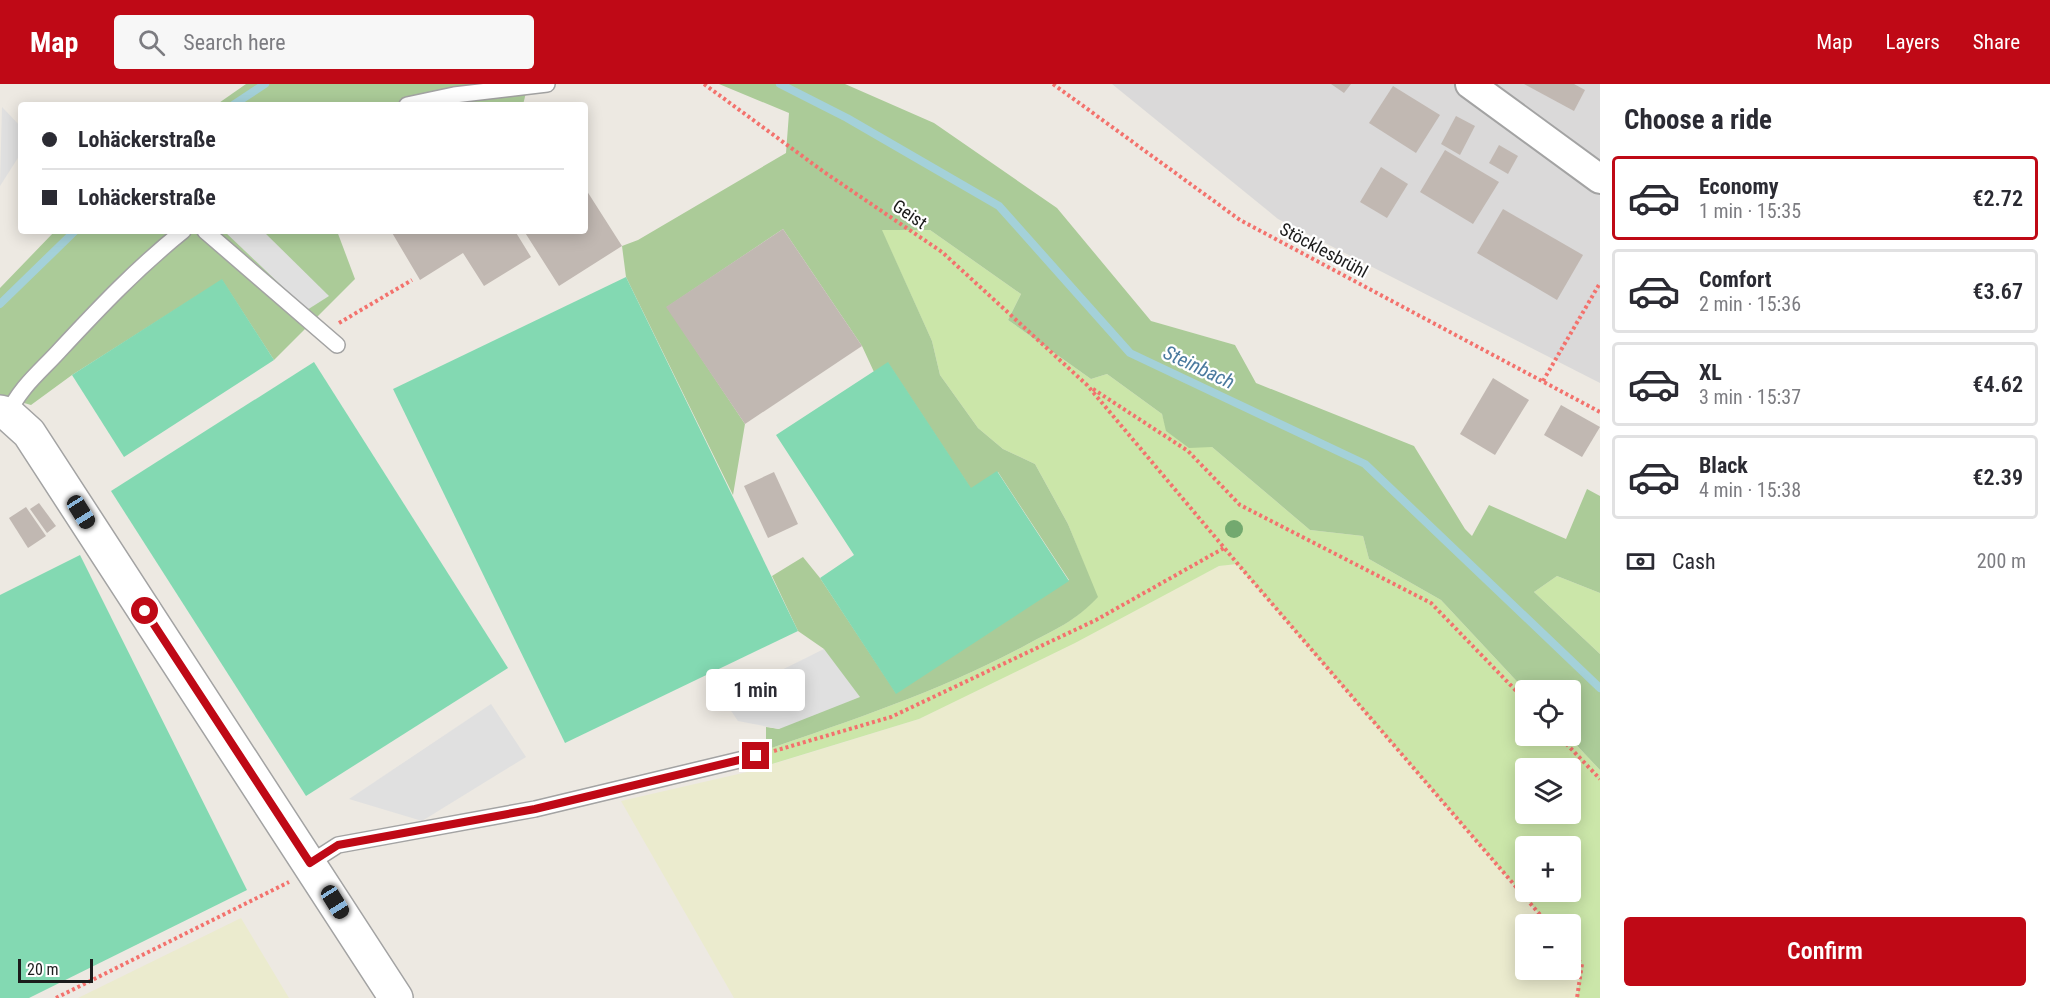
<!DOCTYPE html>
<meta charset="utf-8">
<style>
:root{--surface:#fff;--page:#f7f7f7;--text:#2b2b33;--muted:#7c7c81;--line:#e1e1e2;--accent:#bf0916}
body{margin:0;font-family:"Roboto Condensed",sans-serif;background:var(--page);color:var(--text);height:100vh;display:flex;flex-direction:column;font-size:22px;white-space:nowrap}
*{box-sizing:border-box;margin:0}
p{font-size:20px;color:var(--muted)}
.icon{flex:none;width:33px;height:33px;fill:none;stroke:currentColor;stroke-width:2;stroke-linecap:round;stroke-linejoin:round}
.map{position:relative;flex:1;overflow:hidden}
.sheet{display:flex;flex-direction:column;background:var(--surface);width:450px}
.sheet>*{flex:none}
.banner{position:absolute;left:18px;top:18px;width:570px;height:132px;border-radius:6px;box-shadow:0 3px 15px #0003;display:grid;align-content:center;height:132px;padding:0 24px;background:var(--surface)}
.tools{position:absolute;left:1515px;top:596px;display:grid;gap:12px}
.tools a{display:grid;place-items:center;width:66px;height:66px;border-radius:6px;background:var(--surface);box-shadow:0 3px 15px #0003;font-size:30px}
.scale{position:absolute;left:18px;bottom:15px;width:75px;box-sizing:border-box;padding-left:6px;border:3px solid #1c1c1c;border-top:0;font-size:16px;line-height:21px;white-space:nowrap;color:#1c1c1c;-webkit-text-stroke:4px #fff;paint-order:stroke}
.end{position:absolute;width:27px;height:27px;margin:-14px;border:8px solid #bf0916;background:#fff;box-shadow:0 0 0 3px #fff}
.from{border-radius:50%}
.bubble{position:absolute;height:42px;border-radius:6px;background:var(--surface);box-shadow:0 3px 15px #0003;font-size:20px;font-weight:600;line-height:42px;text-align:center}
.car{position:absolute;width:18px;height:36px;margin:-18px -9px;border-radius:8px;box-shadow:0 0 4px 2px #0007;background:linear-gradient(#222 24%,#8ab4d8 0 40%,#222 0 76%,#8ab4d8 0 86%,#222 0)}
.banner b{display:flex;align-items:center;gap:21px;height:57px;font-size:22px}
.banner b+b{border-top:2px solid var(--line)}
.banner i{width:15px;height:15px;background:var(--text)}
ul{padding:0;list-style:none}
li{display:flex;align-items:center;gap:18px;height:84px;margin:0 12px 9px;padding:0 12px;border:3px solid var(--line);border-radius:6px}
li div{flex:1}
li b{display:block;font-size:22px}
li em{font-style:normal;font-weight:600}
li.on{border-color:var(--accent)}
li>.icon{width:54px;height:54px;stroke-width:1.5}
h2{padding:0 24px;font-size:27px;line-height:72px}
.pay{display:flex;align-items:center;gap:15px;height:66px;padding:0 24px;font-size:22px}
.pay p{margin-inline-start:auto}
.cta{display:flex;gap:12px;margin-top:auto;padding:12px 24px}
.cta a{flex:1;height:69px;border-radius:6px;background:var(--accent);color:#fff;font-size:24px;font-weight:600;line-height:69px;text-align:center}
header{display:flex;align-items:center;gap:36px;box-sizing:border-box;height:84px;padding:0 30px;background:var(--accent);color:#fff}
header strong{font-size:28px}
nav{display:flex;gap:33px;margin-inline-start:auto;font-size:21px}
.search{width:420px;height:54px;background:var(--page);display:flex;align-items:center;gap:15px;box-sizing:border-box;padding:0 21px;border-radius:6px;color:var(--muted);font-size:22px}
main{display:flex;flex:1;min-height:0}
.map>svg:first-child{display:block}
.residential{fill:#dad9d9}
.farmland{fill:#ebebce}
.grass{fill:#cbe6a9;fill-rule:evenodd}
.forest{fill:#abcb98}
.pitch{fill:#83d9b2}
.parking{fill:#e0e0e0}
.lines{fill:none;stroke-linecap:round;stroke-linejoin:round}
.stream{stroke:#a4d1d9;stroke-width:8}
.building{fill:#c1b8b2}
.service-casing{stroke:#a3a3a3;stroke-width:18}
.minor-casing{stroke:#a3a3a3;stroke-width:32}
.tertiary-casing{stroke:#a3a3a3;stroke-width:36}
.path{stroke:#f3726d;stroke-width:4;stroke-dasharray:3 3;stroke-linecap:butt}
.service{stroke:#fff;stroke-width:15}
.minor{stroke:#fff;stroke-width:28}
.tertiary{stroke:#fff;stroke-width:33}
.tree{fill:#73a96f}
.route{stroke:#bf0916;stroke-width:8}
.labels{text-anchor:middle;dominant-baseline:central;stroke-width:4.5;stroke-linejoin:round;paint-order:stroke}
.street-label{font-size:18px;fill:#1c1c1c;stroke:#fff}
.water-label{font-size:20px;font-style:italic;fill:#4b7a9f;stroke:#fff}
</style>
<header>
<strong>Map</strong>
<div class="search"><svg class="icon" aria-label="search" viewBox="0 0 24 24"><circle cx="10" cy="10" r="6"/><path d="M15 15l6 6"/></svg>Search here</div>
<nav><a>Map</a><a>Layers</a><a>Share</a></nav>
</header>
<main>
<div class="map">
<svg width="1600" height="914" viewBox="0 0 1600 914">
<rect width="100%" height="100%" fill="#ede9e2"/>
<!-- residential -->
<path class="residential" d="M1112,0H1600V299L1278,135Z"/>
<!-- farmland -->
<g class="farmland">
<path d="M1237,479L1548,840H1526V885H1570L1571,867L1582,880L1577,914H734L621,717L747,688L919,635L1219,482Z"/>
<path d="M241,834L289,914H78Z"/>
</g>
<!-- grass -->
<g class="grass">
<path d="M881,145L930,146L1021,210L1008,236L1091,295L1107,290L1162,330L1167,347L1212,363L1310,446L1363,452L1369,475L1441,516L1525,606L1526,651H1567L1600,686V914H1577L1582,880L1571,867L1570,840H1548L1237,480L1219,482L1075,559L919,635L772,680L766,666C855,635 943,606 1026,561C1054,546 1076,537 1097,513L1068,440L1035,380L1003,365L978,344L940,291L932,257ZM1526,684H1570V729H1526ZM1526,762H1570V807H1526Z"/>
<path d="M1557,492L1600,509V570L1534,508Z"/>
</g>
<!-- forest -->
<g class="forest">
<path d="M246,0H528L523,21H216Z"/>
<path d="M719,0H845L934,39L1057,124L1151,237L1235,261L1256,299L1414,362L1465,445L1472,452L1489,421L1566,455L1587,405L1600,412V509L1557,492L1534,508L1600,570V686L1567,651H1570V606H1525L1441,516L1369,475L1363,452L1310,446L1212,363L1189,364L1166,347L1162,330L1107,290L1091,295L1008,236L1021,210L930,146H882L932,257L940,291L978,344L1003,365L1035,380L1068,440L1098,513C1076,537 1054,546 1026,561C943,606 855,635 766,666V643L779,645L824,565L798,547L772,492L803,473L820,494L896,609L1069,496L998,388L971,405L888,279L874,288L862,262L783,145L667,223L745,340L733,411L626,193L622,162L638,156L786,69L789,29Z"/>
<path d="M55,147H337L355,195L274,276L222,196L72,291L31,321L0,312V204Z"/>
</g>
<!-- pitch -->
<g class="pitch">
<path d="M626,193L798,547L565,659L393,305Z"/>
<path d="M222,195L274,276L124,373L72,291Z"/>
<path d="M314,278L508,584L306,712L111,407Z"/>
<path d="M888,278L971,404L997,387L1069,497L896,610L820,494L854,471L776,351Z"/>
<path d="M80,471L247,806L29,914H0V511Z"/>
</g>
<!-- parking -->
<g class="parking">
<path d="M2,23L21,43V69L0,102Z"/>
<path d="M224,147H263L329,212L307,226Z"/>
<path d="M824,565L860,613L779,645L738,637L723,615Z"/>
<path d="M491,620L526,673L422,737L349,715Z"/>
</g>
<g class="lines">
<!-- stream -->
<g class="stream">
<path d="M780,0L847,34L999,122L1130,269L1365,380L1600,604"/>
<path d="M233,21L265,0"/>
<path d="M0,220L75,147"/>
</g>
</g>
<!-- building -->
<g class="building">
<path d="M1331,0H1351L1344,9Z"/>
<path d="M1524,0H1574L1585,6L1574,27Z"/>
<path d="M1393,2L1440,31L1416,69L1369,39Z"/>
<path d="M1456,32L1475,42L1460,71L1441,60Z"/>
<path d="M1499,61L1518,72L1508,90L1489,79Z"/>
<path d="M1445,66L1499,98L1473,140L1420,108Z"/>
<path d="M1381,83L1408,100L1387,134L1360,118Z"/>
<path d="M585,104L622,162L559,202L524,147H585Z"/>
<path d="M1503,125L1583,171L1557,216L1477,169Z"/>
<path d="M783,145L862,262L745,340L666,223Z"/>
<path d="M391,147H515L531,173L484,202L463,169L420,196Z"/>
<path d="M1493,294L1529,316L1495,371L1460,350Z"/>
<path d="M1561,321L1600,343L1582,373L1544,351Z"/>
<path d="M774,388L798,440L768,454L744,402Z"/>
<path d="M39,419L56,442L47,449L30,425Z"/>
<path d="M26,423L46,452L28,464L9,434Z"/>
</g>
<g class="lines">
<defs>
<g id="service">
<path d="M407,21L454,11L547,0"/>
<path d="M205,147L337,261"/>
<path d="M8,330C20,303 41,287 60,266C100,223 137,184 183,147"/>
<path d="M310,779L338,761L535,725L756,672"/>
</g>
<path id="minor" d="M1470,0L1600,95"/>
<path id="tertiary" d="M0,328L8,330L29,349L396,914"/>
</defs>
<!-- service casing -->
<use href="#service" class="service-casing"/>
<!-- minor casing -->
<use href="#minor" class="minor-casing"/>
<!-- tertiary casing -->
<use href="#tertiary" class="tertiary-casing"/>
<!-- path -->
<g class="path">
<path d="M704,0L824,88L942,168L1087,301L1237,479L1548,840"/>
<path d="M1053,0L1240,136L1600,328"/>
<path d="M339,239L412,196"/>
<path d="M1543,297L1600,199"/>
<path d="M1093,305L1188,367L1240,421L1431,519L1526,617"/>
<path d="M1558,651L1600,695"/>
<path d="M774,667L891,633L1096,536L1224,464"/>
<path d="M1570,867L1582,880L1577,914"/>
<path d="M56,914L289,798"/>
</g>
<!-- service -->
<use href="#service" class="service"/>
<!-- minor -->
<use href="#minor" class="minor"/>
<!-- tertiary -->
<use href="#tertiary" class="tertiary"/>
</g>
<!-- trees -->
<circle class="tree" cx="1234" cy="445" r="9"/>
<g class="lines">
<!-- route -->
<path class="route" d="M145,527L310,779L338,761L535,725L756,672"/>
</g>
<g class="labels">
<!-- street labels -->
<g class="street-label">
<text transform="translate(910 130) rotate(34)">Geist</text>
<text transform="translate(1324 166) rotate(28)">Stöcklesbrühl</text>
</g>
<!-- water labels -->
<g class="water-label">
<text transform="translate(1199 283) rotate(25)">Steinbach</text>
</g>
</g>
</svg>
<div class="tools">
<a><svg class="icon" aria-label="locate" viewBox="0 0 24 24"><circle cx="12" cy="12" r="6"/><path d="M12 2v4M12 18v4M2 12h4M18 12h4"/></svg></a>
<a><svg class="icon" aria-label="layers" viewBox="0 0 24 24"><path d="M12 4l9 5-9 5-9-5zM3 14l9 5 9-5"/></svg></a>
<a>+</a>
<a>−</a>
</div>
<div class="scale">20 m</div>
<i class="end from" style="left:145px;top:527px"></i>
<i class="end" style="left:756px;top:672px"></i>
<div class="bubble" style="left:706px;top:585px;width:99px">1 min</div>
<i class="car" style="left:81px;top:428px;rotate:148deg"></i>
<i class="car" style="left:335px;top:818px;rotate:148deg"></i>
<div class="banner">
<b><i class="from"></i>Lohäckerstraße</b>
<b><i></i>Lohäckerstraße</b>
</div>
</div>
<section class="sheet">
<h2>Choose a ride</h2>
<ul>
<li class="on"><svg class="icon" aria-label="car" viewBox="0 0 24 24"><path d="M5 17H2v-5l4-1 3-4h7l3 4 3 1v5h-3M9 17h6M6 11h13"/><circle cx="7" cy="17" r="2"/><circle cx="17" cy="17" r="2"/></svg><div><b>Economy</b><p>1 min · 15:35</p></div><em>€2.72</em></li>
<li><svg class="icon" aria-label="car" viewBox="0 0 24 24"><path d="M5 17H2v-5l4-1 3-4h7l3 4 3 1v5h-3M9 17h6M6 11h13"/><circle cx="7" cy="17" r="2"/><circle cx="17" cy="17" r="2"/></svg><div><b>Comfort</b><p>2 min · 15:36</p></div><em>€3.67</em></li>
<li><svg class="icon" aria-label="car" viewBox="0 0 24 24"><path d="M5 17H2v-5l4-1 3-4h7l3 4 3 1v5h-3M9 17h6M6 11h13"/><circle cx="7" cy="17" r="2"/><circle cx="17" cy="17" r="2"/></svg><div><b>XL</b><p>3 min · 15:37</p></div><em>€4.62</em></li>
<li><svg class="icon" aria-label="car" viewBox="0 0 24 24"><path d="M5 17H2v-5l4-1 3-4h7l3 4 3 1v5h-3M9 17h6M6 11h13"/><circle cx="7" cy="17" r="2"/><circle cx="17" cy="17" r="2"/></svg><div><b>Black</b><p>4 min · 15:38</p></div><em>€2.39</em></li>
</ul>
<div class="pay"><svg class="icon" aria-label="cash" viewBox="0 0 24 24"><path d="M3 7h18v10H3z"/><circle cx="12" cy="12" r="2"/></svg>Cash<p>200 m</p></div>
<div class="cta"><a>Confirm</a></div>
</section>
</main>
